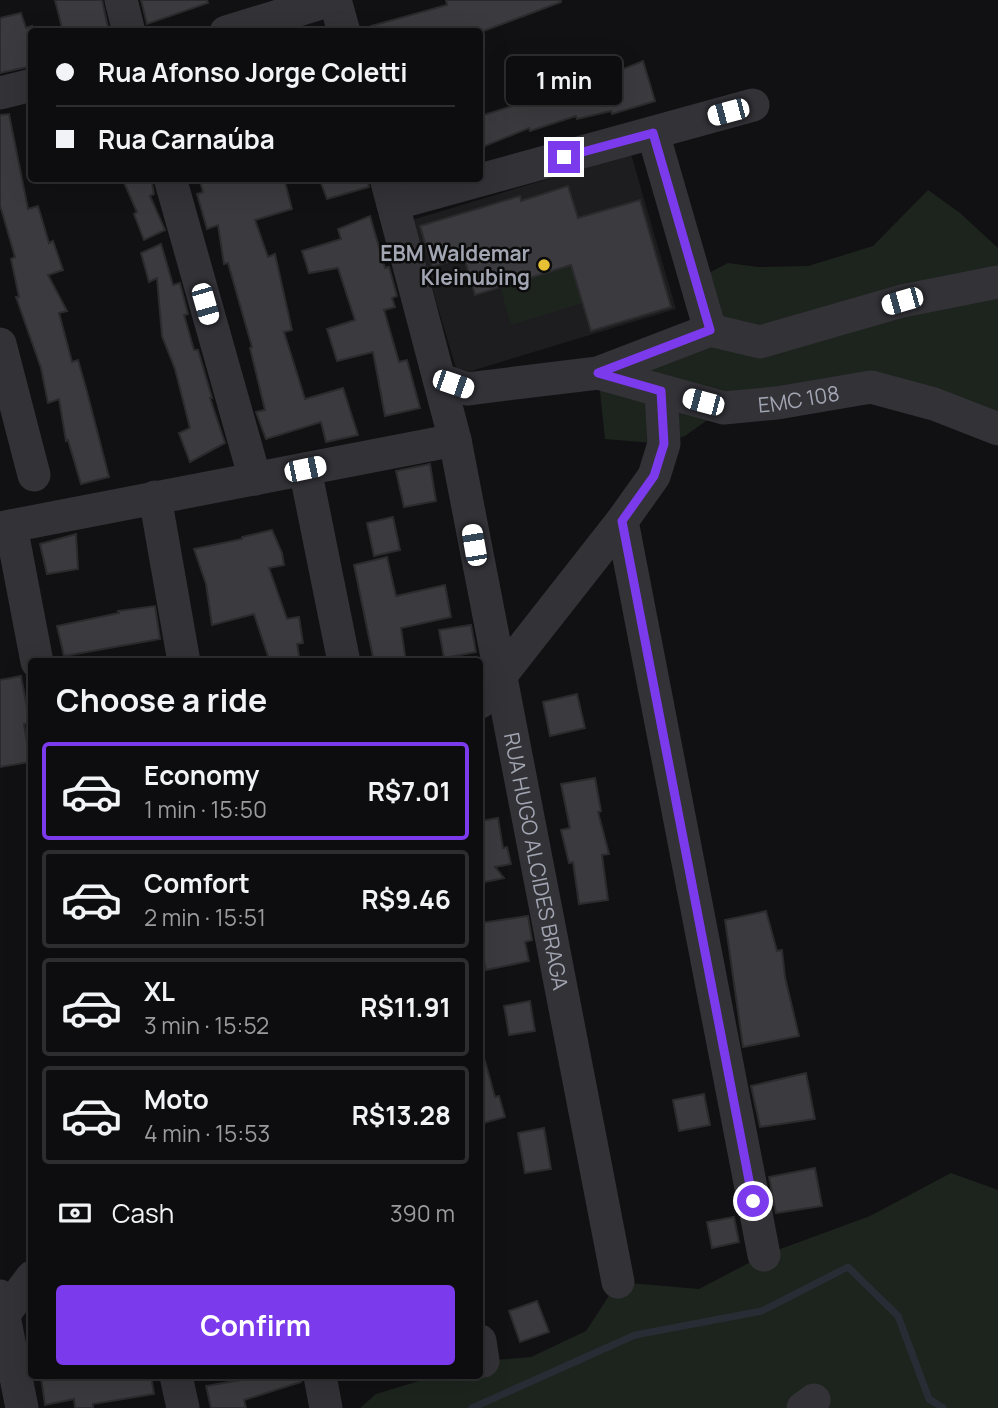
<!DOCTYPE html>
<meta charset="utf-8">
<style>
:root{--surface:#0d0c0e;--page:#1b1a1c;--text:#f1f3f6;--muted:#9a9b9e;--line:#2d2c2e;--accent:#7c3aed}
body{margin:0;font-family:Manrope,sans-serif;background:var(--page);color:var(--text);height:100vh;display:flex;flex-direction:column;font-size:26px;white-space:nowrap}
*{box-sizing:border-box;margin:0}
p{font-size:23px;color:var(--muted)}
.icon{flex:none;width:38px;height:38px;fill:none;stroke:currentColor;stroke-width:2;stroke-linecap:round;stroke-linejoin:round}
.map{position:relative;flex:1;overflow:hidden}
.panel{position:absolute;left:28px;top:658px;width:455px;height:721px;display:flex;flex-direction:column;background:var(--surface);border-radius:7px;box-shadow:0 7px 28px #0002,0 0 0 2px var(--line)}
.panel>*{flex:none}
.banner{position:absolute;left:28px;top:28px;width:455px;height:154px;border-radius:7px;box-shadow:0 7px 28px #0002,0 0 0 2px var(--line);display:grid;align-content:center;height:154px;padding:0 28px;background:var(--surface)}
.end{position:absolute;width:32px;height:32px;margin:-16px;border:9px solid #7c3aed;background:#fff;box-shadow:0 0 0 4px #fff}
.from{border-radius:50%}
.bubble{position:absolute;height:49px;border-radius:7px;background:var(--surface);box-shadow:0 7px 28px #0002,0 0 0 2px var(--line);font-size:23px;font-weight:700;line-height:49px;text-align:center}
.car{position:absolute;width:21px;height:42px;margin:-21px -10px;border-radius:9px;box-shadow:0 0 5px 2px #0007;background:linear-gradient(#fff 24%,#345 0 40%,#fff 0 76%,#345 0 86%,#fff 0)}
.banner b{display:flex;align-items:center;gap:24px;height:66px;font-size:26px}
.banner b+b{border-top:2px solid var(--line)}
.banner i{width:18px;height:18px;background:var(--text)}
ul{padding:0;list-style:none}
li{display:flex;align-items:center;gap:21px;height:98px;margin:0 14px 10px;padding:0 14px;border:4px solid var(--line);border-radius:7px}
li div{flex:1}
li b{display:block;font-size:26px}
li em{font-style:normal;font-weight:700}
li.active{border-color:var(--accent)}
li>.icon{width:63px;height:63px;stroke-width:1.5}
h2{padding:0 28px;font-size:32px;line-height:84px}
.pay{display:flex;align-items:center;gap:18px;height:77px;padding:0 28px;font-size:26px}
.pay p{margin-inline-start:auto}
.action{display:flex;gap:14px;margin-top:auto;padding:14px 28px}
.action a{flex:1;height:80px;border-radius:7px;background:var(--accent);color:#fff;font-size:28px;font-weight:700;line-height:80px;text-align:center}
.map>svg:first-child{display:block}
.built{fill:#1d1d1f}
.green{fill:#1d241e}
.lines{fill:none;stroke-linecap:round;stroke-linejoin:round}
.stream{stroke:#282d35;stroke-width:7}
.building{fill:#3b3b3f;stroke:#2b2b2e;stroke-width:2}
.minor{stroke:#323237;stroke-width:33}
.route{stroke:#7c3aed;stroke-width:9}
.poi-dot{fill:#e7c034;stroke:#0c0c0d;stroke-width:2.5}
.labels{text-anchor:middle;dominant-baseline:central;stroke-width:5;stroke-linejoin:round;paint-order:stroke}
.poi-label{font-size:21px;font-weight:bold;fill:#a2a5b2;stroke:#0c0c0d;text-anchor:end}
.street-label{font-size:21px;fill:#a2a5b2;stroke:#0c0c0d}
</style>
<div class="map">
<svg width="998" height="1408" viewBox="0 0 998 1408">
<rect width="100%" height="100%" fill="#111012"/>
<!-- built -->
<path class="built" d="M631,154L676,309L458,375L412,220Z"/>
<!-- green -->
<g class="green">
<path d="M928,190L960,213L998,248V429L871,387L724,408L685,436L664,444L605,439L598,373L710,330L695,280L728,263L758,267L808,266L873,246Z"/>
<path d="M571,265L583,303L511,325L500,287Z"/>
<path d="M951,1173L998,1190V1408H360L376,1394L435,1376H480L483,1361L531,1357L586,1331L618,1282L699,1289L764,1255L870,1216Z"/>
</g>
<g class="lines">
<!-- stream -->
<path class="stream" d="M472,1408L635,1335L762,1311L848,1267L898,1316L929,1399L943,1408"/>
</g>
<!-- building -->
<g class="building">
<path d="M55,0H102L109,32H63Z"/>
<path d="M141,0H207L208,3L147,24Z"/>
<path d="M446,0H561V2L481,32H371V26L447,5Z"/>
<path d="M21,13L26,28L32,26V66L0,73V18Z"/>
<path d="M643,61L655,101L612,114L611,111L577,119L576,116L530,131L529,128L480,148V116L522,103L521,99L540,90L542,96L604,82L603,77Z"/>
<path d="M9,114L28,209L38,206L49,243L53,241L63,270L48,275L67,311L59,313L72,362L78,360L86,388L109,477L81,484L68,440L66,441L59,399L48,403L41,368L16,297H19L11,259L15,257L0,205V115Z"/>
<path d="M122,178H151L154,194L150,196L165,230L144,240L134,214L137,212Z"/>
<path d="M199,178H284L292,209L255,220L268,257L275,254L292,330L284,332L305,399L343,388L358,435L326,442L321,422L266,439L256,412L265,410L250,348L252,347L228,263L224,264L218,225L207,229L197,194L203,192Z"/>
<path d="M319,178H367L369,187L327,199Z"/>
<path d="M568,186L578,218L640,200L671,307L591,331L571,265L475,295L464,257L432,267L420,226L520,196L521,201Z"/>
<path d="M370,216L385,268L389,267L397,296L392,298L395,307L384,310L399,362L407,360L420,408L385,416L373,352L337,361L327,329L355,320L338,268L309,273L302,251L341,239L338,229Z"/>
<path d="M161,244L173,285L180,283L188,314L184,315L194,350H198L212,398H210L225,443L190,462L179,433L190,428L175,369L162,336L157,278L149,282L141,253Z"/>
<path d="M430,464L436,501L404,507L396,471Z"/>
<path d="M393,517L400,550L374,556L367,523Z"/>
<path d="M272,530L282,553L284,565L269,568L287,619L299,617L303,643L297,644L300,662H270L254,614L212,625L206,584L194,549L242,539V537Z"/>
<path d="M76,534L78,569L47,574L40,544Z"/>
<path d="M387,557L396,596L445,585L451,617L401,628L406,662H374L354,565Z"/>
<path d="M155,606L160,639L64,656L57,626L119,613L118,611Z"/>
<path d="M471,625L476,652L444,658L439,630Z"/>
<path d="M21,676L30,723L24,724L30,762L0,767V680Z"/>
<path d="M577,694L585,728L550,736L543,702Z"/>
<path d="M595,778L601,811L598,812L609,854L602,855L608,900L579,904L573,862L569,863L561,830L570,828L561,784Z"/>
<path d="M498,818L503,848L507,847L511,864L495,867L504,878L480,883V821Z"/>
<path d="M766,911L777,951L782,950L785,977L799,1036L743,1047L725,920Z"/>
<path d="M528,916L532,940L525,942L529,961L486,970L480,942V923Z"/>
<path d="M530,1001L535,1031L509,1035L504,1006Z"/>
<path d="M485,1061L495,1097L499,1096L505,1117L480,1124V1062Z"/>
<path d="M806,1073L815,1119L760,1127L751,1086Z"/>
<path d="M704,1094L710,1125L679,1131L673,1100Z"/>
<path d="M544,1128L551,1169L525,1173L518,1133Z"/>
<path d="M815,1168L822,1206L776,1213L769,1177Z"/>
<path d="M734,1217L739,1242L712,1248L707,1222Z"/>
<path d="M537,1301L549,1332L520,1342L509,1311Z"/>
<path d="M41,1376H151L154,1394L93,1404V1408H75L74,1399L45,1405Z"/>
<path d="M264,1376H301V1382L244,1400L246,1408H211L206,1386Z"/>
</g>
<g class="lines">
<!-- minor -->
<g class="minor">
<path d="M121,0L129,32"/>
<path d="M335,0L344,32"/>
<path d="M226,32L331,0"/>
<path d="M0,93L32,85"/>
<path d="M653,133L710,330"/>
<path d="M170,178L255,479"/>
<path id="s1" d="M386,178L455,440L618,1282"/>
<path d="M393,204L753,105"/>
<path d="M0,344L34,475"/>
<path id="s2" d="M598,373L724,408L777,403L871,387L934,404L998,429"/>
<path d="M439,379L467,389L598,373L710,330L760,342L902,301L998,282"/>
<path d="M305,469L344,662"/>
<path d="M155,497L184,662"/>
<path d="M622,521L764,1255"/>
<path d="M11,526L37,662"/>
<path d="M0,528L455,440"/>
<path d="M480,702L622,521L654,476L664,444L661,391"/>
<path d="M0,1296L22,1408"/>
<path d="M4,1314L32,1277"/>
<path d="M480,1341L483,1361"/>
<path d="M176,1376L183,1408"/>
<path d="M320,1376L326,1408"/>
<path d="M803,1408L814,1400"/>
</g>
</g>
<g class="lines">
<!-- route -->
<path class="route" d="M564,157L653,133L710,330L598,373L661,391L664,444L654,476L622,521L753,1201"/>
</g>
<!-- markers -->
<circle class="poi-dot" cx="544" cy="265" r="7"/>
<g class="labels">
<!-- poi labels -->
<g class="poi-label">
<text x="530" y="253">EBM Waldemar<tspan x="530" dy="24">Kleinubing</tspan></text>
</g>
<!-- street labels -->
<g class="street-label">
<text stroke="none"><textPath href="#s2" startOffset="206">EMC 108</textPath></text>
<text stroke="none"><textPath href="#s1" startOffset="700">RUA HUGO ALCIDES BRAGA</textPath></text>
</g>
</g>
</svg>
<i class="end from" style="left:753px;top:1201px"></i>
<i class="end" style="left:564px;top:157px"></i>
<div class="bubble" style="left:506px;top:56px;width:116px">1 min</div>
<i class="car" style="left:728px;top:112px;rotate:255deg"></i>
<i class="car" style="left:902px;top:301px;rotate:254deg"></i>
<i class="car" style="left:205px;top:304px;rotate:164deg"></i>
<i class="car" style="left:453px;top:384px;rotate:109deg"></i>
<i class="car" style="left:703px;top:402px;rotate:285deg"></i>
<i class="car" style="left:305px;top:469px;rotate:78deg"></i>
<i class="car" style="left:474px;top:545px;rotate:350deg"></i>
<div class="banner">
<b><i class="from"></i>Rua Afonso Jorge Coletti</b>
<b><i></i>Rua Carnaúba</b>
</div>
<section class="panel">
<h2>Choose a ride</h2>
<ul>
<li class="active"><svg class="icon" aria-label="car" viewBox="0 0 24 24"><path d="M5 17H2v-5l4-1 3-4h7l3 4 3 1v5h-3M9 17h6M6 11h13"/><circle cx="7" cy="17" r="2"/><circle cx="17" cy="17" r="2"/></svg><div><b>Economy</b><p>1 min · 15:50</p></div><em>R$7.01</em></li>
<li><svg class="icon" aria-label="car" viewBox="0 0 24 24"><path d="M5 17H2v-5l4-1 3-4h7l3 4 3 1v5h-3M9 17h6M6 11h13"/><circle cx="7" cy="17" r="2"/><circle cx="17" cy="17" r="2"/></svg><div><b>Comfort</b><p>2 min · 15:51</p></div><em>R$9.46</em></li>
<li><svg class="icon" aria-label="car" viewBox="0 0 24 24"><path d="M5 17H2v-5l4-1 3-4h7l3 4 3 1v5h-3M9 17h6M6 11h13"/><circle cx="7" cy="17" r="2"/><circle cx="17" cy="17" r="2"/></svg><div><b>XL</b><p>3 min · 15:52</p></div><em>R$11.91</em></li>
<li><svg class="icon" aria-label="car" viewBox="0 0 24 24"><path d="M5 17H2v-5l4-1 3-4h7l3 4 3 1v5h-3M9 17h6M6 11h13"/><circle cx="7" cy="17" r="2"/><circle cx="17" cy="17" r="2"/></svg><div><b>Moto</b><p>4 min · 15:53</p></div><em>R$13.28</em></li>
</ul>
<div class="pay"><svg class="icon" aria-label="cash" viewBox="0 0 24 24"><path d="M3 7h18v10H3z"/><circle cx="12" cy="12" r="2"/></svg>Cash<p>390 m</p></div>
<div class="action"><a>Confirm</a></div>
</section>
</div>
